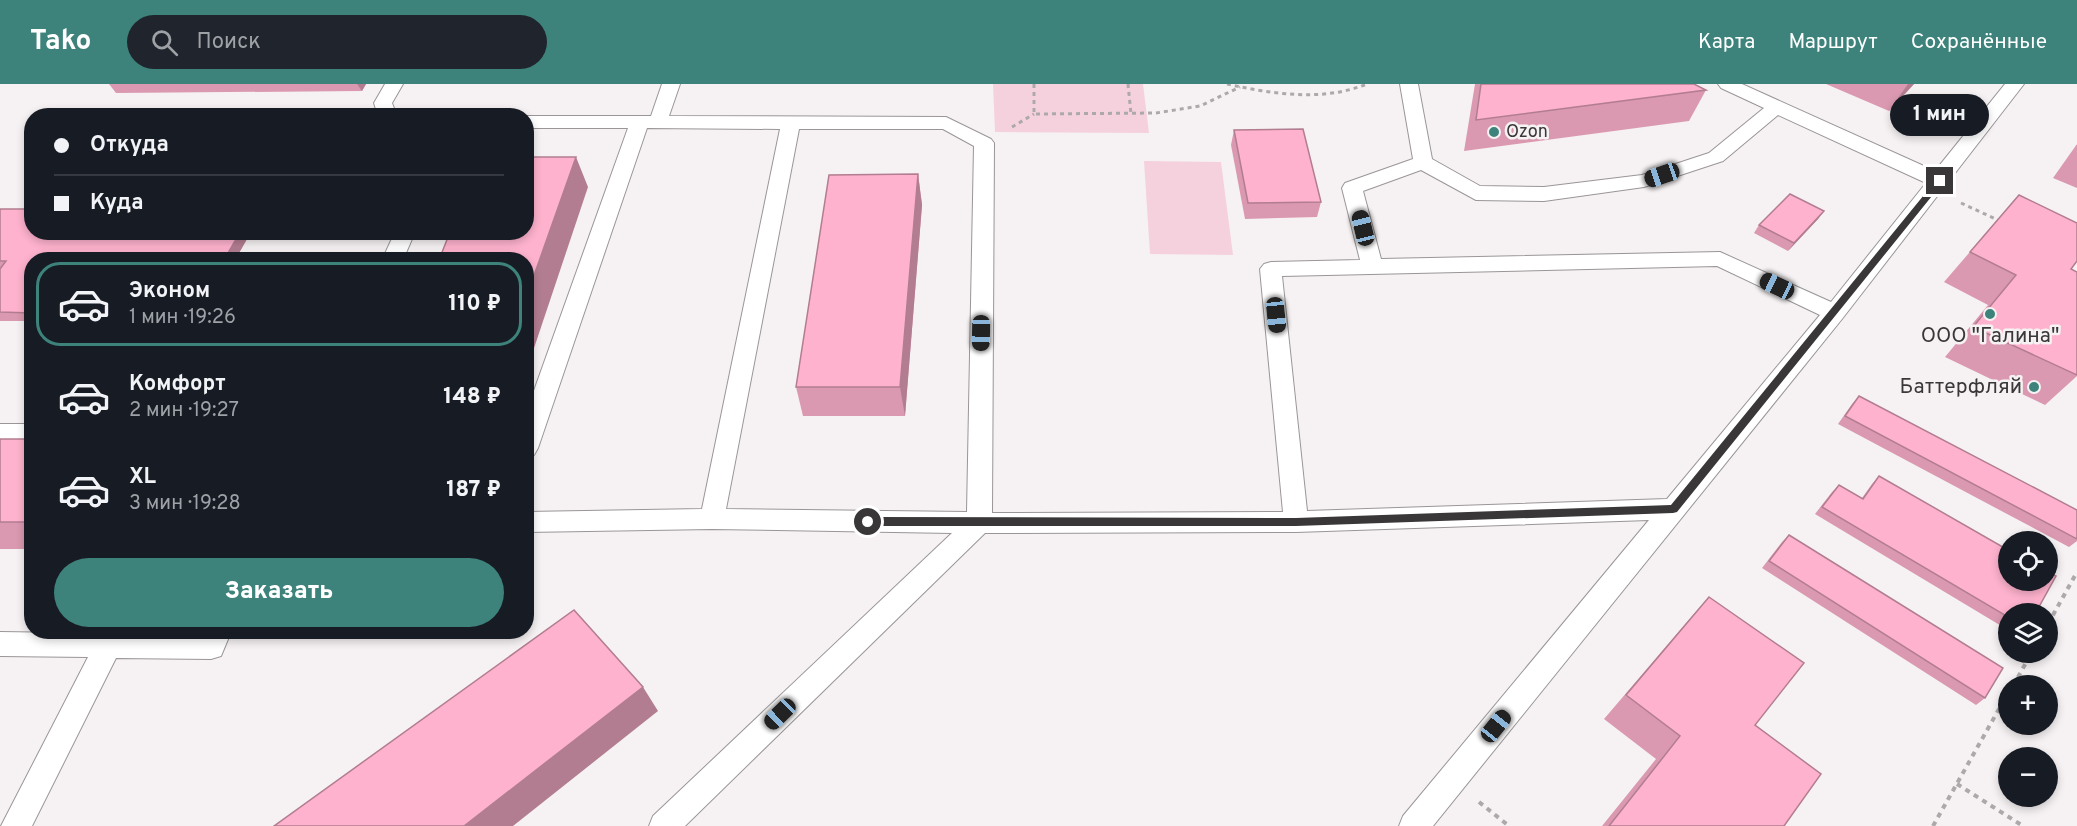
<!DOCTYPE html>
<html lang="ru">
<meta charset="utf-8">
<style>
:root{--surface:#171b24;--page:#20242c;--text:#f1f3f6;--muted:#9ea1a6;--line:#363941;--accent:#3d837b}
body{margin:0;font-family:Overpass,sans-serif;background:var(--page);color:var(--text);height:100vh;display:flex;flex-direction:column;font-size:22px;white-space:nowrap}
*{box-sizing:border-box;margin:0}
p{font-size:20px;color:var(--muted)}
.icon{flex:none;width:33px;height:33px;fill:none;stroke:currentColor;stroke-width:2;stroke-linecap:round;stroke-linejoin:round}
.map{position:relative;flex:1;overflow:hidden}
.panel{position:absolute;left:24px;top:168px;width:510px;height:387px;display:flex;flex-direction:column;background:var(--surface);border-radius:24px;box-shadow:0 3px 9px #0003}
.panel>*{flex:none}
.banner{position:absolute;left:24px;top:24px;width:510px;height:132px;border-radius:24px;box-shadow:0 3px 9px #0003;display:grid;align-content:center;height:132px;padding:0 30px;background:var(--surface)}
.buttons{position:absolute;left:1998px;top:447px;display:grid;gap:12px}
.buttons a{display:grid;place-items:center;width:60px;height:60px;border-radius:50%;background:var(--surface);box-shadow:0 3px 9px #0003;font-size:30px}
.end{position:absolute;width:27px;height:27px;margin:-14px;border:8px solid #393738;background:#fff;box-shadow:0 0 0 3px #fff}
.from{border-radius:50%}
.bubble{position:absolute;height:42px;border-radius:21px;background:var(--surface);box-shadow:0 3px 9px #0003;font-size:20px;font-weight:800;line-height:42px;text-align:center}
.car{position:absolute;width:18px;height:36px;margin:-18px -9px;border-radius:8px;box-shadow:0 0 4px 2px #0007;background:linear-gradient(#222 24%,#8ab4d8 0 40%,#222 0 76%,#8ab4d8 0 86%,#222 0)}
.banner b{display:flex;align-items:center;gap:21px;height:57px;font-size:22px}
.banner b+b{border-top:2px solid var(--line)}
.banner i{width:15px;height:15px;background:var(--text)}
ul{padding:10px 0 0;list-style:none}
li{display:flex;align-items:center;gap:18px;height:84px;margin:0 12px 9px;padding:0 18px;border:3px solid transparent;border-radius:24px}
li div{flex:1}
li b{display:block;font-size:22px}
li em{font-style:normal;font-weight:800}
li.active{border-color:var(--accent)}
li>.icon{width:54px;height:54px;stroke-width:1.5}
.action{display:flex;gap:12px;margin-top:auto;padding:12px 30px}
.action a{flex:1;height:69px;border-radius:36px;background:var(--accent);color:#fff;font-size:24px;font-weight:800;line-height:69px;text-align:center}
header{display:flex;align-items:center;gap:36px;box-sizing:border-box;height:84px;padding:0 30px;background:var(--accent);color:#fff}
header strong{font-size:28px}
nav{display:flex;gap:33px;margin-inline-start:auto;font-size:21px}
.search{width:420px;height:54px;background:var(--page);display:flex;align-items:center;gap:15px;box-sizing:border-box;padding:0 21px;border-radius:33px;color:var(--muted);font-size:22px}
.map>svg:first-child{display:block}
.green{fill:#f5d1dd}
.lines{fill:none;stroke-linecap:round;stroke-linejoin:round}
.lane-casing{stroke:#9a9697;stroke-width:2}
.path-far1{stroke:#ada9aa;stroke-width:3;stroke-dasharray:4 4;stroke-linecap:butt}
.path{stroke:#ada9aa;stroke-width:4;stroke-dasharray:5 5;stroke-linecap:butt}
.lane{fill:#fff;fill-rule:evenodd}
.wall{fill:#da99b0}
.shaded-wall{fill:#b27d90}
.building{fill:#feb2cd;stroke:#b27d90;stroke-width:1.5}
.route{fill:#393738}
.poi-dot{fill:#3d837b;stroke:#f6f2f3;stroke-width:2}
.labels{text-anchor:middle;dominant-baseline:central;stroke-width:5;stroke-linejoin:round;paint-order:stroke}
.far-poi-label{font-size:18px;fill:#393738;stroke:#f6f2f3;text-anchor:start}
.poi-label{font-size:21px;fill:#393738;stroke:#f6f2f3}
</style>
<header>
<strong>Tako</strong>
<div class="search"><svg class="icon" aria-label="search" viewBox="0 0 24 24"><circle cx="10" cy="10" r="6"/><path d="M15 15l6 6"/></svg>Поиск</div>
<nav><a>Карта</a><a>Маршрут</a><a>Сохранённые</a></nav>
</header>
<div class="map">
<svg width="2077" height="742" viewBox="0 0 2077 742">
<rect width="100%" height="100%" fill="#f6f2f3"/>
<!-- green -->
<g class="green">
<path d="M993,0H1143L1149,49L995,48Z"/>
<path d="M1144,77L1221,78L1233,171L1150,170Z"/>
</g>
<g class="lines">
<defs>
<g id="lane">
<path d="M385,0H403L392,19L397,32H378L374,19Z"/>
<path d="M662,0H680L669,32L946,33L991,55L994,59L992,429L1283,428L1260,185L1264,180L1271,178L1360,176L1342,104L1345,99L1413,75L1400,0H1418L1432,75L1480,102L1544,103L1642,91L1709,69L1764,24L1721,4L1718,0H1742L1935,87L2005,0H2024L1842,235L1433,742H1399L1403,732L1649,436L1296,448L985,449L685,742H649L653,732L952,449L712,445L526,448V428L702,425L780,45L647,44L538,364L534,371L526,373V329L628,44H526V32H651ZM1778,31L1926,99L1831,218L1720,168L1381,175L1363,107L1421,86L1476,116L1544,117L1644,103L1723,77ZM799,45H943L974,62L967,428L726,425ZM1717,182L1820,231L1667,415L1307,427L1282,192Z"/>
<path d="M395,148H415L403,176H382Z"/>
<rect x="0" y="340" width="32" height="18"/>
<path d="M0,548L203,551L205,548H231L221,572L211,575L116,574L32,742H1L88,573L0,572Z"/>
</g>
</defs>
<!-- lane casing -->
<use href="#lane" class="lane-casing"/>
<!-- path-far1 -->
<g class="path-far1">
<path d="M1034,0V30L1156,29L1200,22L1240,3"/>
<path d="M1128,0L1131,30"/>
<path d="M1227,0C1273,10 1322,18 1367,0"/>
<path d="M1012,43L1034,30"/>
<path d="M1961,119L2000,137"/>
</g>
<!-- path -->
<g class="path">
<path d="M2048,540L2077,488"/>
<path d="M2013,602L2032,568"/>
<path d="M1957,700L2023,742"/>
<path d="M1479,718L1509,742"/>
<path d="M1933,742L2008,609"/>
</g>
<!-- lane -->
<use href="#lane" class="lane"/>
</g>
<!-- wall -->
<g class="wall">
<path d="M109,0H366L362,7L116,9Z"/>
<path d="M1475,0H1694L1706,6L1689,37L1464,67Z"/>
<path d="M1826,0H1914L1889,27Z"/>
<path d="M1234,46L1321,118L1317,133L1245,135L1231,61Z"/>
<path d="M2077,60V104L2053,94Z"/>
<path d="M918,90L922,121L905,332H803L796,303Z"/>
<path d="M2019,111L2071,185L2077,292L2045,321L1945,273L1988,221L1944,198Z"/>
<path d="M0,125L32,148H251L235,176H32V237H0Z"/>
<path d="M1824,127L1818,135L1788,167L1754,149L1759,141Z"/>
<path d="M1859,312L2077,426V457L2069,463L1838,340L1852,320Z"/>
<rect x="0" y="355" width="32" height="110"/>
<path d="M1879,392L2008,530V546L1815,430L1832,408L1839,401L1862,414L1872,400Z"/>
<path d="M1789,451L1985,614L1976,621L1762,484L1782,458Z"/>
<path d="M1709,513L1755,641L1784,742H1602L1656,675L1604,635L1686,539Z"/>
</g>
<!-- shaded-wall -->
<g class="shaded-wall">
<path d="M357,0H366L362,7Z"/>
<path d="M1908,0H1914L1889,27Z"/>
<path d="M576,73L588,103L526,288V214Z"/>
<path d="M918,90L922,121L905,332L900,303Z"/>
<path d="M1824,127L1818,135L1788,167L1794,159Z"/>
<path d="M240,148H251L235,176H224Z"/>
<path d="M643,603L658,627L513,742H464Z"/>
</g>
<!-- building -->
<g class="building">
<path d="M1481,0H1694L1706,6L1476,36Z"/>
<path d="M1303,45L1321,118L1248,119L1234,46Z"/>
<path d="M526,73H576L526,214V176H439L450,148H526Z"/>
<path d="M918,90L900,303H796L829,91Z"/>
<path d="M1790,110L1824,127L1794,159L1759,141Z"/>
<path d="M2019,111L2077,139V177L2071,185L2077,188V291L1973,243L2016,191L1970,168Z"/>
<path d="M0,125H32V148H240L224,176H32V229L0,228V185L6,177H0Z"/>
<path d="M1859,312L2077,426V455L1845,332Z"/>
<rect x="0" y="355" width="32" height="83"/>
<path d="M1879,392L2008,466V496H2048V488L2056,492L2035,530H2008V533L1822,423L1839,401L1863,415Z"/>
<path d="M1789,451L2003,584L1985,614L1769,477Z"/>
<path d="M1709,513L1804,579L1755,641L1821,690L1784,742H1609L1680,652L1626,611Z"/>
<path d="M574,526L643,603L464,742H274Z"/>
</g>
<!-- route -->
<path class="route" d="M1937,95L1944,97L1677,428L1673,429L1296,442H868L863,438L868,433L1296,434L1671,421Z"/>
<!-- markers -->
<g class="poi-dot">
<circle cx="1494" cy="48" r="6"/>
<circle cx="1990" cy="230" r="6"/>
<circle cx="2034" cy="303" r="6"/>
</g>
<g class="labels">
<!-- far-poi labels -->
<g class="far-poi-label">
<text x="1506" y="48">Ozon</text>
</g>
<!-- poi labels -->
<g class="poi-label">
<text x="1990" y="252">ООО "Галина"</text>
<text x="2022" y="303" text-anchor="end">Баттерфляй</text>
</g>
</g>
</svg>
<div class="buttons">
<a><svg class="icon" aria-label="locate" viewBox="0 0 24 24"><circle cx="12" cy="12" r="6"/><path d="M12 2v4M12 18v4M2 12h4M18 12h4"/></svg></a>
<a><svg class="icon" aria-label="layers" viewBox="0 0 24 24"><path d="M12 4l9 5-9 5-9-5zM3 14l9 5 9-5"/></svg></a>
<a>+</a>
<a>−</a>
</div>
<i class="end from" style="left:868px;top:438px"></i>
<i class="end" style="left:1940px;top:97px"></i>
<div class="bubble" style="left:1890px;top:10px;width:99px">1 мин</div>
<i class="car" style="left:1662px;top:91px;rotate:251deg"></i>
<i class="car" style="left:1363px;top:144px;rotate:346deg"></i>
<i class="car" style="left:1777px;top:202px;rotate:295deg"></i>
<i class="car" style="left:1276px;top:231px;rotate:174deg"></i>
<i class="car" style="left:981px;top:249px;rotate:181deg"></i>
<i class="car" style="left:780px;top:630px;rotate:226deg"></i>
<i class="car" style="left:1496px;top:642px;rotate:39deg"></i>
<div class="banner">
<b><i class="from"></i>Откуда</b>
<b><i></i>Куда</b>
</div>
<section class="panel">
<ul>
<li class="active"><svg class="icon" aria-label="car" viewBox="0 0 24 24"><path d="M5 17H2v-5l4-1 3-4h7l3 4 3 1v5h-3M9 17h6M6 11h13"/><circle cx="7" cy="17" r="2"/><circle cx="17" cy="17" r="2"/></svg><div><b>Эконом</b><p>1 мин · 19:26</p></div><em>110 ₽</em></li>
<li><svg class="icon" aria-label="car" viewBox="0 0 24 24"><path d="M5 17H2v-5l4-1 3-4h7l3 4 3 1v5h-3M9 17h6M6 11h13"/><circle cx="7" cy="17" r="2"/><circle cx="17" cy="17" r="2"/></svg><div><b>Комфорт</b><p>2 мин · 19:27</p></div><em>148 ₽</em></li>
<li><svg class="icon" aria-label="car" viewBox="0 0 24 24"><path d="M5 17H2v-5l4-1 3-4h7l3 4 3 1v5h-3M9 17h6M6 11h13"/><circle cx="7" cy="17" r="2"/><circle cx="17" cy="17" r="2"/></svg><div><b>XL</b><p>3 мин · 19:28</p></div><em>187 ₽</em></li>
</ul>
<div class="action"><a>Заказать</a></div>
</section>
</div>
